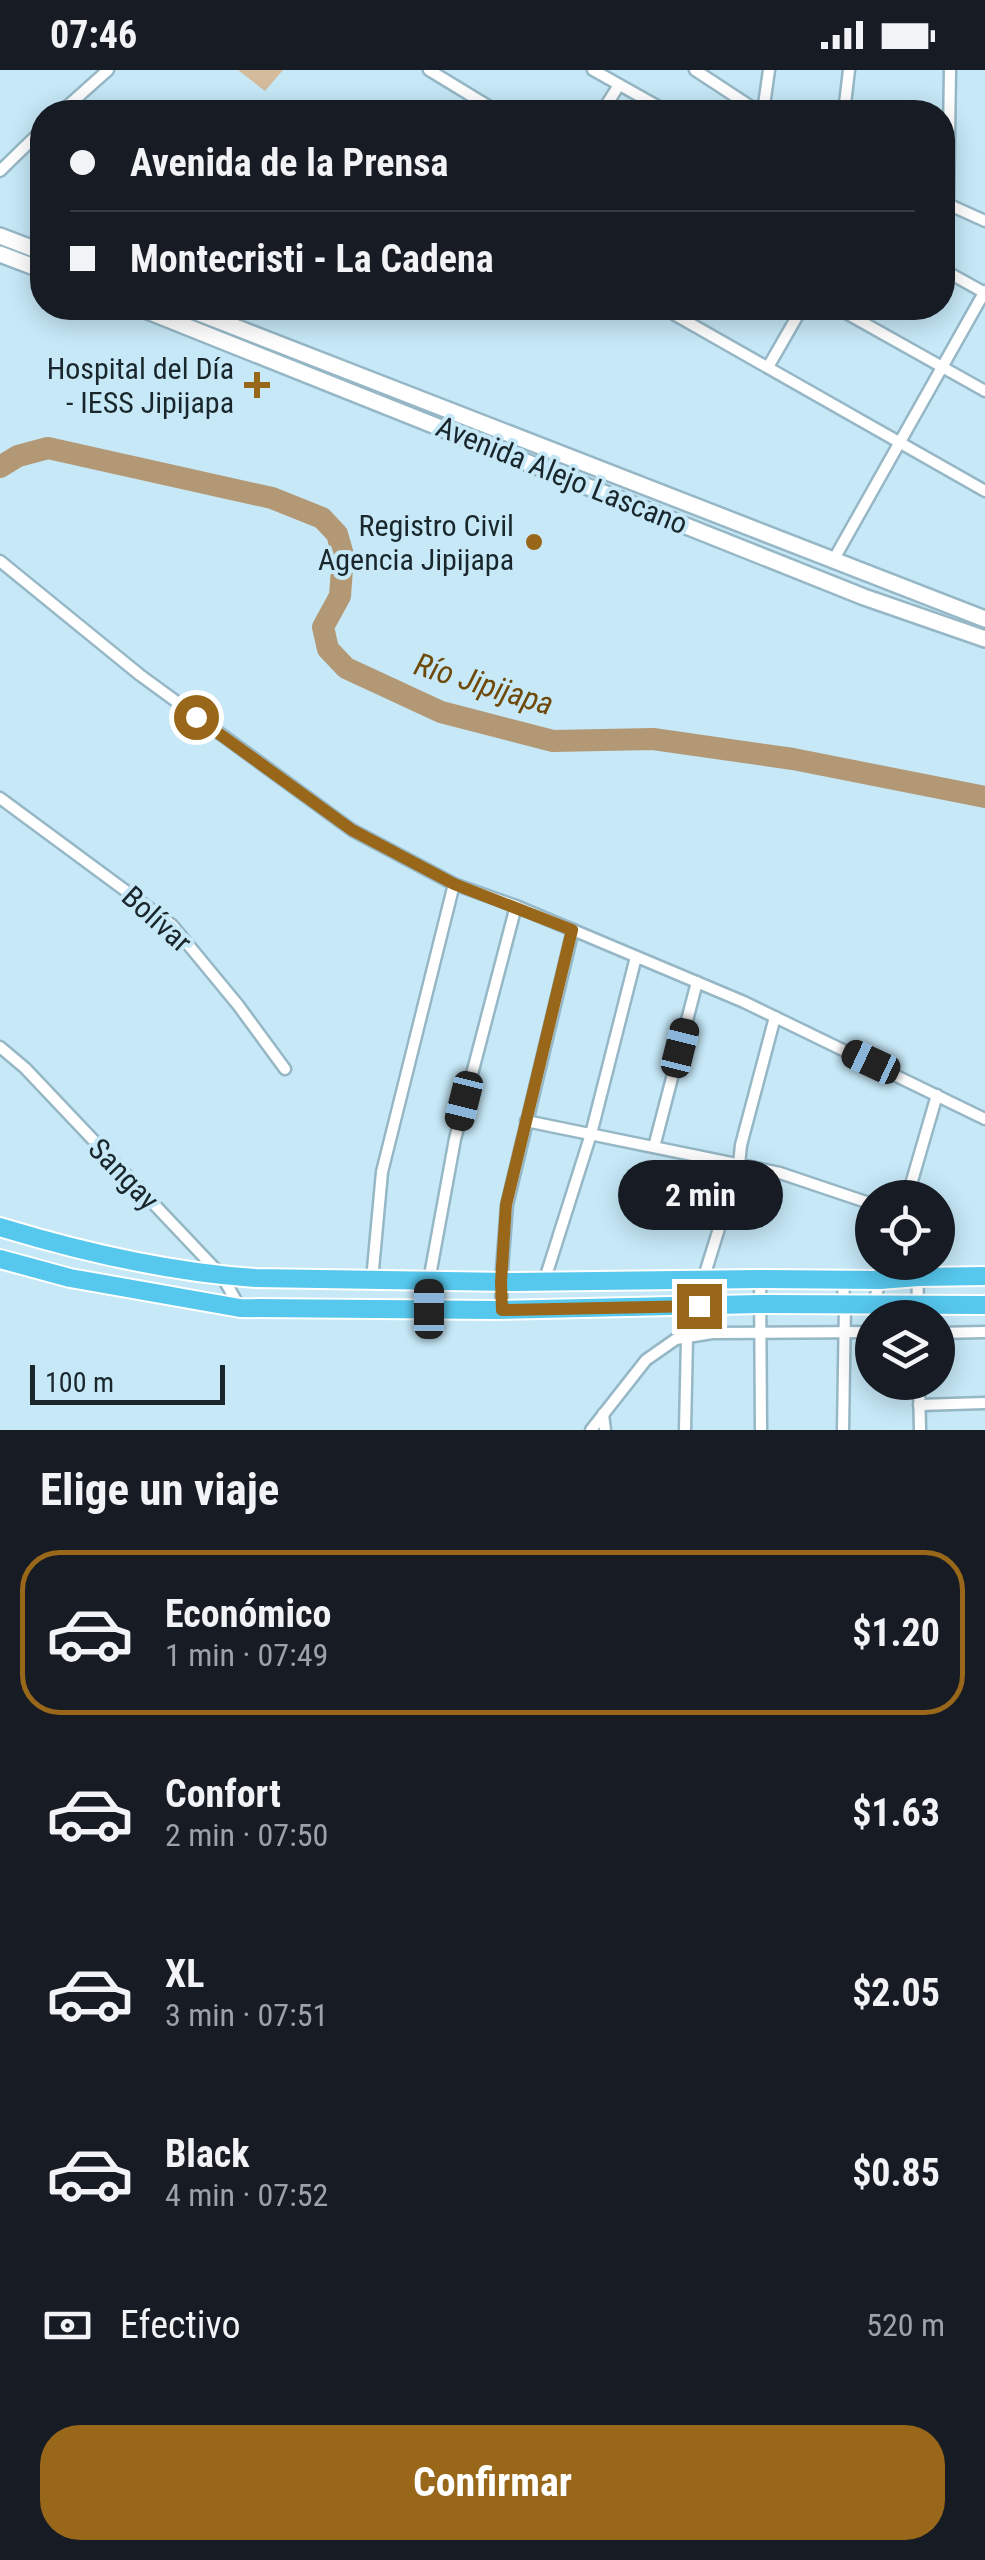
<!DOCTYPE html>
<html lang="es">
<meta charset="utf-8">
<style>
:root{--surface:#171b24;--page:#242831;--text:#f1f3f6;--muted:#9ea1a6;--line:#363941;--accent:#986719}
body{margin:0;font-family:"Roboto Condensed",sans-serif;background:var(--page);color:var(--text);height:100vh;display:flex;flex-direction:column;font-size:38px;white-space:nowrap}
*{box-sizing:border-box;margin:0}
p{font-size:32px;color:var(--muted)}
.icon{flex:none;width:55px;height:55px;fill:none;stroke:currentColor;stroke-width:2;stroke-linecap:round;stroke-linejoin:round}
.map{position:relative;height:1360px;overflow:hidden}
.sheet{display:flex;flex-direction:column;background:var(--surface);flex:1}
.sheet>*{flex:none}
.top-card{position:absolute;left:30px;top:30px;width:925px;height:220px;border-radius:40px;box-shadow:0 5px 25px #0003;display:grid;align-content:center;height:220px;padding:0 40px;background:var(--surface)}
.fabs{position:absolute;left:855px;top:1110px;display:grid;gap:20px}
.fabs a{display:grid;place-items:center;width:100px;height:100px;border-radius:50%;background:var(--surface);box-shadow:0 5px 25px #0003;font-size:50px}
.scale{position:absolute;left:30px;bottom:25px;width:195px;box-sizing:border-box;padding-left:10px;border:5px solid #19262c;border-top:0;font-size:28px;line-height:35px;white-space:nowrap;color:#19262c;-webkit-text-stroke:8px #c6e8f7;paint-order:stroke}
.end{position:absolute;width:45px;height:45px;margin:-22px;border:12px solid #986719;background:#fff;box-shadow:0 0 0 5px #fff}
.from{border-radius:50%}
.bubble{position:absolute;height:70px;border-radius:35px;background:var(--surface);box-shadow:0 5px 25px #0003;font-size:32px;font-weight:700;line-height:70px;text-align:center}
.car{position:absolute;width:30px;height:60px;margin:-30px -15px;border-radius:12px;box-shadow:0 0 8px 2px #0007;background:linear-gradient(#222 24%,#8ab4d8 0 40%,#222 0 76%,#8ab4d8 0 86%,#222 0)}
.top-card b{display:flex;align-items:center;gap:35px;height:95px;font-size:38px}
.top-card b+b{border-top:2px solid var(--line)}
.top-card i{width:25px;height:25px;background:var(--text)}
ul{padding:0;list-style:none}
li{display:flex;align-items:center;gap:30px;height:165px;margin:0 20px 15px;padding:0 20px;border:5px solid transparent;border-radius:40px}
li div{flex:1}
li b{display:block;font-size:38px}
li em{font-style:normal;font-weight:700}
li.on{border-color:var(--accent)}
li>.icon{width:90px;height:90px;stroke-width:1.5}
h2{padding:0 40px;font-size:45px;line-height:120px}
.pay{display:flex;align-items:center;gap:25px;height:110px;padding:0 40px;font-size:38px}
.pay p{margin-inline-start:auto}
.action{display:flex;gap:20px;margin-top:auto;padding:20px 40px}
.action a{flex:1;height:115px;border-radius:40px;background:var(--accent);color:#fff;font-size:40px;font-weight:700;line-height:115px;text-align:center}
.status{display:flex;justify-content:space-between;align-items:center;height:70px;padding:0 50px;background:var(--surface);direction:ltr}
.status svg{height:28px;fill:currentColor}
.map>svg:first-child{display:block}
.green{fill:#d4bb9c}
.lines{fill:none;stroke-linecap:round;stroke-linejoin:round}
.river{stroke:#b39875;stroke-width:22}
.minor-casing{stroke:#96b7c5;stroke-width:15}
.secondary-casing{stroke:#96b7c5;stroke-width:20}
.trunk-casing{stroke:#fff;stroke-width:22}
.minor{stroke:#fff;stroke-width:10}
.secondary{stroke:#fff;stroke-width:15}
.trunk{stroke:#56c8ee;stroke-width:18}
.route{stroke:#986719;stroke-width:12}
.poi-dot{fill:#986719;stroke:#c6e8f7;stroke-width:4}
.labels{text-anchor:middle;dominant-baseline:central;stroke-width:8;stroke-linejoin:round;paint-order:stroke}
.poi-label{font-size:30px;fill:#19262c;stroke:#c6e8f7;text-anchor:end}
.street-label{font-size:30px;fill:#19262c;stroke:#c6e8f7}
.water-label{font-size:32px;font-style:italic;fill:#6f4909;stroke:#c6e8f7}
</style>
<div class="status"><b>07:46</b><svg viewBox="0 0 49 12"><path d="M0 12V9h3v3zM5 12V6h3v6zM10 12V3h3v9zM15 12V0h3v12zM26 1h20v11H26zM47 4h2v5h-2z"/></svg></div>
<div class="map">
<svg width="985" height="1360" viewBox="0 0 985 1360">
<rect width="100%" height="100%" fill="#c6e8f7"/>
<!-- green -->
<path class="green" d="M238,0H283L265,21Z"/>
<g class="lines">
<!-- river -->
<path class="river" d="M0,397L18,386L48,378L272,428L322,448L337,464L343,485L340,526L323,557L328,579L346,598L441,642L553,671L653,669L793,689L985,727"/>
<defs>
<g id="minor">
<path d="M429,0L498,42"/>
<path d="M593,0L668,42"/>
<path d="M695,0L759,42"/>
<path d="M61,42L108,0"/>
<path d="M602,42L619,15"/>
<path d="M763,42L769,0"/>
<path d="M844,42L849,0"/>
<path d="M0,101L42,60"/>
<path d="M943,132L985,151"/>
<path d="M948,134L950,0"/>
<path d="M942,199L985,223"/>
<path d="M663,238L985,421"/>
<path d="M837,238L985,321"/>
<path d="M768,297L802,238"/>
<path d="M834,489L985,221"/>
<path d="M0,491L140,605L352,760L454,814L516,836L744,932L985,1049"/>
<path d="M0,728L172,855L238,935L285,999"/>
<path d="M0,977L25,998L222,1206L239,1236"/>
<path d="M526,1051L780,1103L872,1134"/>
<path d="M654,1077L697,912"/>
<path d="M907,1128L937,1025"/>
<path d="M760,1209L761,1360"/>
<path d="M372,1210L382,1102L454,814"/>
<path d="M703,1210L739,1094L741,1075L775,947"/>
<path d="M842,1210L845,1234L843,1360"/>
<path d="M544,1212L591,1064L636,887"/>
<path d="M873,1235L886,1192"/>
<path d="M429,1239V1211L455,1069L516,836"/>
<path d="M502,1240L501,1212L507,1135L573,860"/>
<path d="M917,1248L918,1207"/>
<path d="M938,1263L985,1262"/>
<path d="M919,1312L920,1360"/>
<path d="M919,1335L985,1333"/>
<path d="M603,1344L605,1360"/>
<path d="M591,1360L646,1290L676,1269L712,1263L872,1262"/>
<path d="M685,1360L687,1268"/>
</g>
<g id="secondary">
<path d="M0,166L42,182"/>
<path d="M0,184L42,200"/>
<path d="M140,238L864,527L985,569"/>
<path d="M186,238L985,549"/>
</g>
<g id="trunk">
<path d="M0,1157C82,1182 169,1202 255,1208L513,1212L760,1209L880,1210L918,1207L985,1206"/>
<path d="M0,1189L70,1208L240,1238L495,1240L760,1234L985,1235"/>
</g>
</defs>
<!-- minor casing -->
<use href="#minor" class="minor-casing"/>
<!-- secondary casing -->
<use href="#secondary" class="secondary-casing"/>
<!-- trunk casing -->
<use href="#trunk" class="trunk-casing"/>
<!-- minor -->
<use href="#minor" class="minor"/>
<!-- secondary -->
<use href="#secondary" class="secondary"/>
<!-- trunk -->
<use href="#trunk" class="trunk"/>
</g>
<g class="lines">
<!-- route -->
<path class="route" d="M196,647L352,760L454,814L572,860L506,1135L501,1212L502,1240L699,1236"/>
</g>
<!-- markers -->
<g class="poi-dot">
<path d="M252 300h10v10h10v10h-10v10h-10v-10h-10v-10h10z"/>
<circle cx="534" cy="472" r="10"/>
</g>
<g class="labels">
<!-- poi labels -->
<g class="poi-label">
<text x="234" y="298">Hospital del Día<tspan x="234" dy="34">- IESS Jipijapa</tspan></text>
<text x="514" y="455">Registro Civil<tspan x="514" dy="34">Agencia Jipijapa</tspan></text>
</g>
<!-- street labels -->
<g class="street-label">
<text transform="translate(562 405) rotate(22)">Avenida Alejo Lascano</text>
<text transform="translate(157 849) rotate(42)">Bolívar</text>
<text transform="translate(124 1104) rotate(46)">Sangay</text>
</g>
<!-- water labels -->
<g class="water-label">
<text transform="translate(484 614) rotate(17)">Río Jipijapa</text>
</g>
</g>
</svg>
<div class="fabs">
<a><svg class="icon" aria-label="locate" viewBox="0 0 24 24"><circle cx="12" cy="12" r="6"/><path d="M12 2v4M12 18v4M2 12h4M18 12h4"/></svg></a>
<a><svg class="icon" aria-label="layers" viewBox="0 0 24 24"><path d="M12 4l9 5-9 5-9-5zM3 14l9 5 9-5"/></svg></a>
</div>
<div class="scale">100 m</div>
<i class="end from" style="left:196px;top:647px"></i>
<i class="end" style="left:699px;top:1236px"></i>
<div class="bubble" style="left:618px;top:1090px;width:165px">2 min</div>
<i class="car" style="left:680px;top:978px;rotate:14deg"></i>
<i class="car" style="left:871px;top:992px;rotate:295deg"></i>
<i class="car" style="left:464px;top:1031px;rotate:194deg"></i>
<i class="car" style="left:429px;top:1239px;rotate:0deg"></i>
<div class="top-card">
<b><i class="from"></i>Avenida de la Prensa</b>
<b><i></i>Montecristi - La Cadena</b>
</div>
</div>
<section class="sheet">
<h2>Elige un viaje</h2>
<ul>
<li class="on"><svg class="icon" aria-label="car" viewBox="0 0 24 24"><path d="M5 17H2v-5l4-1 3-4h7l3 4 3 1v5h-3M9 17h6M6 11h13"/><circle cx="7" cy="17" r="2"/><circle cx="17" cy="17" r="2"/></svg><div><b>Económico</b><p>1 min · 07:49</p></div><em>$1.20</em></li>
<li><svg class="icon" aria-label="car" viewBox="0 0 24 24"><path d="M5 17H2v-5l4-1 3-4h7l3 4 3 1v5h-3M9 17h6M6 11h13"/><circle cx="7" cy="17" r="2"/><circle cx="17" cy="17" r="2"/></svg><div><b>Confort</b><p>2 min · 07:50</p></div><em>$1.63</em></li>
<li><svg class="icon" aria-label="car" viewBox="0 0 24 24"><path d="M5 17H2v-5l4-1 3-4h7l3 4 3 1v5h-3M9 17h6M6 11h13"/><circle cx="7" cy="17" r="2"/><circle cx="17" cy="17" r="2"/></svg><div><b>XL</b><p>3 min · 07:51</p></div><em>$2.05</em></li>
<li><svg class="icon" aria-label="car" viewBox="0 0 24 24"><path d="M5 17H2v-5l4-1 3-4h7l3 4 3 1v5h-3M9 17h6M6 11h13"/><circle cx="7" cy="17" r="2"/><circle cx="17" cy="17" r="2"/></svg><div><b>Black</b><p>4 min · 07:52</p></div><em>$0.85</em></li>
</ul>
<div class="pay"><svg class="icon" aria-label="cash" viewBox="0 0 24 24"><path d="M3 7h18v10H3z"/><circle cx="12" cy="12" r="2"/></svg>Efectivo<p>520 m</p></div>
<div class="action"><a>Confirmar</a></div>
</section>
